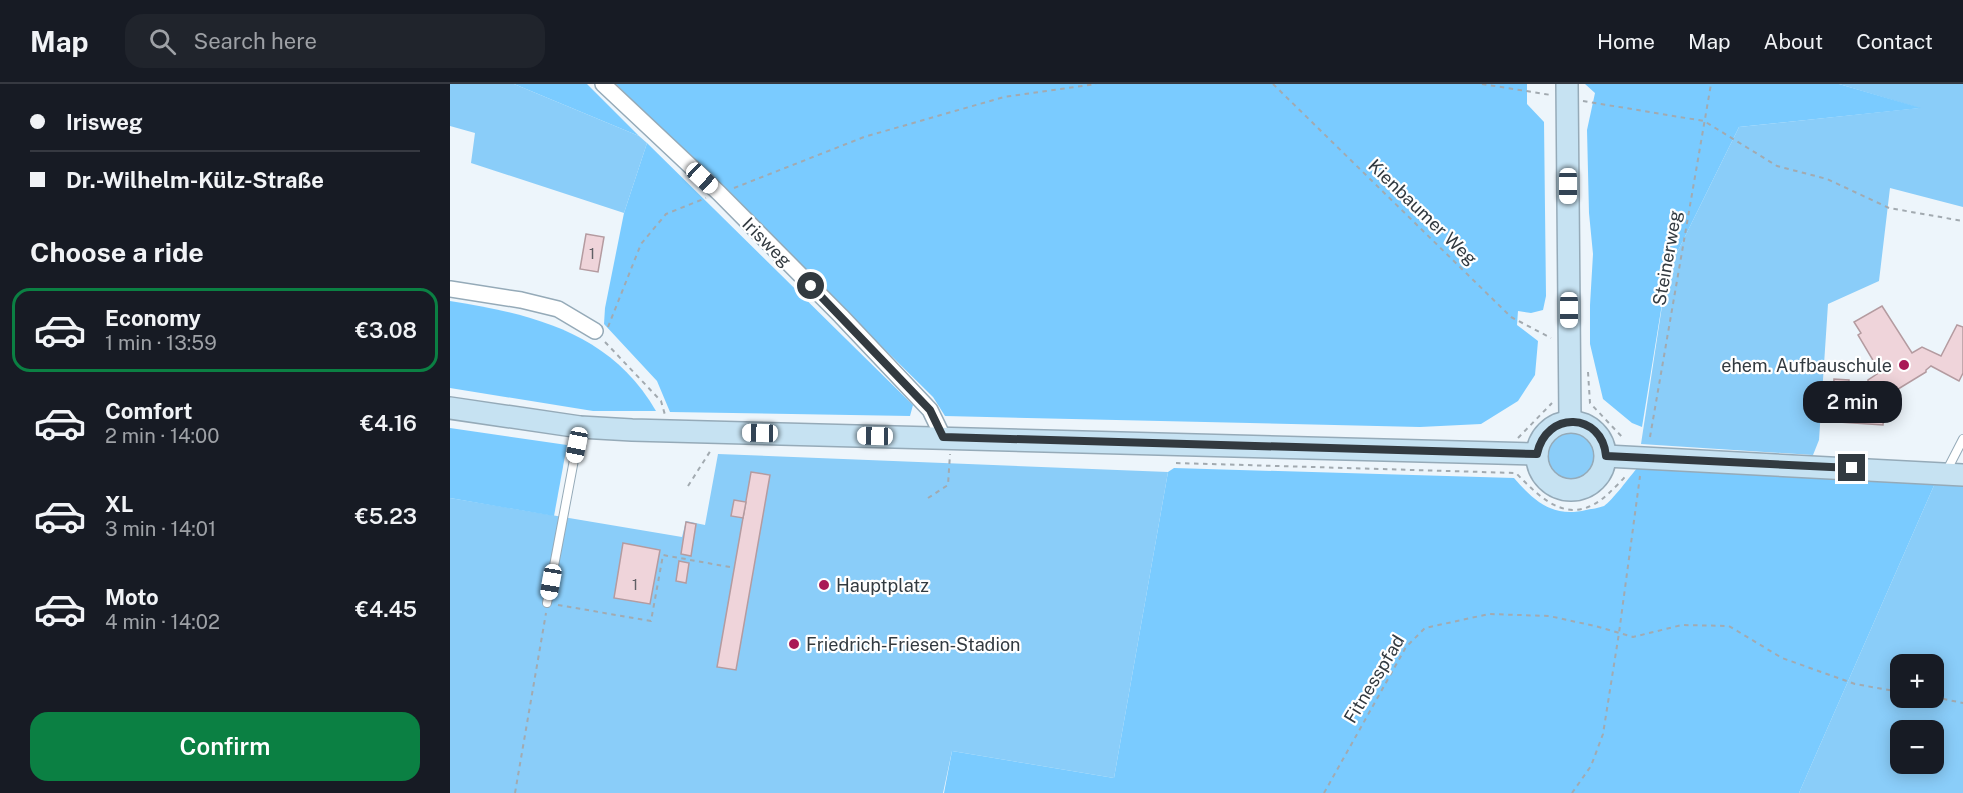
<!DOCTYPE html>
<meta charset="utf-8">
<style>
:root{--surface:#171b24;--page:#20242c;--text:#f1f3f6;--muted:#9ea1a6;--line:#363941;--accent:#0b8043}
body{margin:0;font-family:"Public Sans",sans-serif;background:var(--page);color:var(--text);height:100vh;display:flex;flex-direction:column;font-size:22px;white-space:nowrap}
*{box-sizing:border-box;margin:0}
p{font-size:20px;color:var(--muted)}
.icon{flex:none;width:33px;height:33px;fill:none;stroke:currentColor;stroke-width:2;stroke-linecap:round;stroke-linejoin:round}
.map{position:relative;flex:1;overflow:hidden}
.details{display:flex;flex-direction:column;background:var(--surface);width:450px}
.details>*{flex:none}
.guide{display:grid;align-content:center;height:132px;padding:0 30px;background:var(--surface)}
.tools{position:absolute;left:1440px;top:570px;display:grid;gap:12px}
.tools a{display:grid;place-items:center;width:54px;height:54px;border-radius:12px;background:var(--surface);box-shadow:0 3px 15px #0003;font-size:30px}
.end{position:absolute;width:27px;height:27px;margin:-14px;border:8px solid #323a40;background:#fff;box-shadow:0 0 0 3px #fff}
.from{border-radius:50%}
.bubble{position:absolute;height:42px;border-radius:18px;background:var(--surface);box-shadow:0 3px 15px #0003;font-size:20px;font-weight:600;line-height:42px;text-align:center}
.car{position:absolute;width:18px;height:36px;margin:-18px -9px;border-radius:8px;box-shadow:0 0 4px 2px #0007;background:linear-gradient(#fff 24%,#345 0 40%,#fff 0 76%,#345 0 86%,#fff 0)}
.guide b{display:flex;align-items:center;gap:21px;height:57px;font-size:22px}
.guide b+b{border-top:2px solid var(--line)}
.guide i{width:15px;height:15px;background:var(--text)}
ul{padding:0;list-style:none}
li{display:flex;align-items:center;gap:18px;height:84px;margin:0 12px 9px;padding:0 18px;border:3px solid transparent;border-radius:18px}
li div{flex:1}
li b{display:block;font-size:22px}
li em{font-style:normal;font-weight:600}
li.active{border-color:var(--accent)}
li>.icon{width:54px;height:54px;stroke-width:1.5}
h2{padding:0 30px;font-size:27px;line-height:72px}
.cta{display:flex;gap:12px;margin-top:auto;padding:12px 30px}
.cta a{flex:1;height:69px;border-radius:18px;background:var(--accent);color:#fff;font-size:24px;font-weight:600;line-height:69px;text-align:center}
header{display:flex;align-items:center;gap:36px;box-sizing:border-box;height:84px;padding:0 30px;background:var(--surface);border-bottom:2px solid var(--line)}
header strong{font-size:28px}
nav{display:flex;gap:33px;margin-inline-start:auto;font-size:21px}
.search{width:420px;height:54px;background:var(--page);display:flex;align-items:center;gap:15px;box-sizing:border-box;padding:0 21px;border-radius:18px;color:var(--muted);font-size:22px}
main{display:flex;flex:1;min-height:0}
.map>svg:first-child{display:block}
.green{fill:#8acdf9;fill-rule:evenodd}
.forest{fill:#7acbff}
.building{fill:#efd4da;stroke:#b49ba0;stroke-width:1.5}
.lines{fill:none;stroke-linecap:round;stroke-linejoin:round}
.lane-casing{stroke:#95aab8;stroke-width:10}
.street-casing{stroke:#95aab8;stroke-width:18}
.secondary-casing{stroke:#95aab8;stroke-width:24}
.path{stroke:#a2aab0;stroke-width:2;stroke-dasharray:4.5 4.5;stroke-linecap:butt}
.lane{stroke:#fff;stroke-width:8}
.street{stroke:#fff;stroke-width:15}
.secondary{stroke:#c6e2f2;stroke-width:21}
.route{stroke:#323a40;stroke-width:8}
.poi-dot{fill:#aa1a56;stroke:#fff;stroke-width:2}
.labels{text-anchor:middle;dominant-baseline:central;stroke-width:4.5;stroke-linejoin:round;paint-order:stroke}
.number-label{font-size:15px;fill:#616066}
.street-label{font-size:18px;fill:#323a40;stroke:#fff}
.poi-label{font-size:18px;fill:#323a40;stroke:#fff;text-anchor:start}
</style>
<header>
<strong>Map</strong>
<div class="search"><svg class="icon" aria-label="search" viewBox="0 0 24 24"><circle cx="10" cy="10" r="6"/><path d="M15 15l6 6"/></svg>Search here</div>
<nav><a>Home</a><a>Map</a><a>About</a><a>Contact</a></nav>
</header>
<main>
<section class="details">
<div class="guide">
<b><i class="from"></i>Irisweg</b>
<b><i></i>Dr.-Wilhelm-Külz-Straße</b>
</div>
<h2>Choose a ride</h2>
<ul>
<li class="active"><svg class="icon" aria-label="car" viewBox="0 0 24 24"><path d="M5 17H2v-5l4-1 3-4h7l3 4 3 1v5h-3M9 17h6M6 11h13"/><circle cx="7" cy="17" r="2"/><circle cx="17" cy="17" r="2"/></svg><div><b>Economy</b><p>1 min · 13:59</p></div><em>€3.08</em></li>
<li><svg class="icon" aria-label="car" viewBox="0 0 24 24"><path d="M5 17H2v-5l4-1 3-4h7l3 4 3 1v5h-3M9 17h6M6 11h13"/><circle cx="7" cy="17" r="2"/><circle cx="17" cy="17" r="2"/></svg><div><b>Comfort</b><p>2 min · 14:00</p></div><em>€4.16</em></li>
<li><svg class="icon" aria-label="car" viewBox="0 0 24 24"><path d="M5 17H2v-5l4-1 3-4h7l3 4 3 1v5h-3M9 17h6M6 11h13"/><circle cx="7" cy="17" r="2"/><circle cx="17" cy="17" r="2"/></svg><div><b>XL</b><p>3 min · 14:01</p></div><em>€5.23</em></li>
<li><svg class="icon" aria-label="car" viewBox="0 0 24 24"><path d="M5 17H2v-5l4-1 3-4h7l3 4 3 1v5h-3M9 17h6M6 11h13"/><circle cx="7" cy="17" r="2"/><circle cx="17" cy="17" r="2"/></svg><div><b>Moto</b><p>4 min · 14:02</p></div><em>€4.45</em></li>
</ul>
<div class="cta"><a>Confirm</a></div>
</section>
<div class="map">
<svg width="1513" height="709" viewBox="0 0 1513 709">
<rect width="100%" height="100%" fill="#edf5fb"/>
<!-- green -->
<g class="green">
<path d="M0,0H64L189,52L197,59L174,129L21,79L25,49L0,42Z"/>
<path d="M1389,0H1513V123L1440,104L1429,197L1378,220L1369,356L1363,371L1191,360L1217,189L1289,43L1469,24Z"/>
<circle cx="1122" cy="372" r="26"/>
<path d="M268,370L718,388L664,694L502,667L493,709H0V414L232,453L236,437L255,441Z"/>
<path d="M1486,397L1513,400V709H1349ZM1450,580H1484V614H1450ZM1450,646H1484V680H1450Z"/>
</g>
<!-- forest -->
<g class="forest">
<path d="M64,0H137L189,52Z"/>
<path d="M166,0H1077V20L1094,38L1096,212L1093,226L1081,229L1068,227L1067,241L1088,257L1085,291L1068,317L1031,340L970,343L495,332L483,313Z"/>
<path d="M1135,0H1389L1471,24L1289,43L1217,189L1192,343L1182,339L1153,315L1140,260V221L1143,170L1139,129L1137,46L1145,9Z"/>
<path d="M197,59L463,321L460,332L220,328L207,297L154,240L155,224L174,129Z"/>
<path d="M0,217C83,230 161,249 206,327H143L0,304Z"/>
<path d="M0,344L117,361L104,432L0,414Z"/>
<path d="M1188,383L1486,397L1349,709H494L502,667L664,694L718,388L724,384L1064,394C1084,417 1103,434 1136,426C1141,425 1149,424 1154,422C1162,417 1181,391 1188,383Z"/>
</g>
<!-- building -->
<g class="building">
<path d="M136,150L154,153L148,188L130,185Z"/>
<path d="M1432,222L1462,269L1472,263L1491,272L1507,241L1513,243V289L1509,297L1481,282L1476,286V288L1440,310L1437,307L1432,310V316H1435L1433,341L1389,338V332L1382,331L1384,295L1399,296L1398,314L1418,315V296L1430,288L1408,251L1411,249L1404,238Z"/>
<path d="M301,388L320,391L286,586L267,583Z"/>
<path d="M284,416L296,418L293,434L281,432Z"/>
<path d="M236,438L246,440L241,472L231,470Z"/>
<path d="M173,459L210,466L200,520L164,514Z"/>
<path d="M229,477L239,479L236,499L226,497Z"/>
</g>
<g class="lines">
<defs>
<g id="lane">
<path d="M1496,388L1513,355"/>
<path d="M97,519L130,344"/>
</g>
<g id="street">
<path d="M153,0L269,109L391,232L480,326L493,353"/>
<path d="M0,205L71,216L108,225L145,247"/>
</g>
<g id="secondary">
<path d="M1117,0L1120,337"/>
<path d="M0,324L130,343L182,346L1087,370"/>
<circle cx="1121" cy="372" r="34"/>
<path d="M1156,372L1513,391"/>
</g>
</defs>
<!-- lane casing -->
<use href="#lane" class="lane-casing"/>
<!-- street casing -->
<use href="#street" class="street-casing"/>
<!-- secondary casing -->
<use href="#secondary" class="secondary-casing"/>
<!-- path -->
<g class="path">
<path d="M823,0L1061,233L1101,254"/>
<path d="M1032,0L1101,11"/>
<path d="M1133,17L1254,37L1327,82L1377,95L1439,124L1513,137"/>
<path d="M284,104L414,53L554,13L646,0"/>
<path d="M158,243L191,160L216,130L256,114"/>
<path d="M155,258L211,317L215,331"/>
<path d="M1138,288L1140,319L1174,355"/>
<path d="M1200,353L1261,0"/>
<path d="M1068,354L1102,319"/>
<path d="M726,379L1066,389C1093,417 1121,444 1158,410C1164,404 1172,397 1177,390"/>
<path d="M238,402L261,366"/>
<path d="M478,414L498,401L500,370"/>
<path d="M108,521L201,537L213,471L285,484"/>
<path d="M1484,613L1513,619"/>
<path d="M65,709L96,529"/>
<path d="M874,709L956,563L975,544L1039,530L1099,532L1145,542L1183,553L1232,541L1279,542L1332,574L1405,600L1450,608"/>
<path d="M1122,709L1141,682L1153,650L1169,549L1190,392"/>
</g>
<!-- lane -->
<use href="#lane" class="lane"/>
<!-- street -->
<use href="#street" class="street"/>
<!-- secondary -->
<use href="#secondary" class="secondary"/>
</g>
<g class="lines">
<!-- route -->
<path class="route" d="M361,202L480,326L493,353L1087,370C1096,326 1152,328 1156,372L1402,384"/>
</g>
<!-- markers -->
<g class="poi-dot">
<circle cx="1454" cy="281" r="6"/>
<circle cx="374" cy="501" r="6"/>
<circle cx="344" cy="560" r="6"/>
</g>
<g class="labels">
<!-- number labels -->
<g class="number-label">
<text x="142" y="169">1</text>
<text x="185" y="500">1</text>
</g>
<!-- street labels -->
<g class="street-label">
<text transform="translate(973 128) rotate(44)">Kienbaumer Weg</text>
<text transform="translate(317 158) rotate(45)">Irisweg</text>
<text transform="translate(1217 174) rotate(-80)">Steinerweg</text>
<text transform="translate(924 595) rotate(-59)">Fitnesspfad</text>
</g>
<!-- poi labels -->
<g class="poi-label">
<text x="1442" y="281" text-anchor="end">ehem. Aufbauschule</text>
<text x="386" y="501">Hauptplatz</text>
<text x="356" y="560">Friedrich-Friesen-Stadion</text>
</g>
</g>
</svg>
<div class="tools">
<a>+</a>
<a>−</a>
</div>
<i class="end from" style="left:361px;top:202px"></i>
<i class="end" style="left:1402px;top:384px"></i>
<div class="bubble" style="left:1353px;top:297px;width:99px">2 min</div>
<i class="car" style="left:252px;top:94px;rotate:133deg"></i>
<i class="car" style="left:1118px;top:102px;rotate:180deg"></i>
<i class="car" style="left:1119px;top:226px;rotate:180deg"></i>
<i class="car" style="left:310px;top:349px;rotate:271deg"></i>
<i class="car" style="left:425px;top:352px;rotate:271deg"></i>
<i class="car" style="left:127px;top:361px;rotate:191deg"></i>
<i class="car" style="left:101px;top:498px;rotate:190deg"></i>
</div>
</main>
